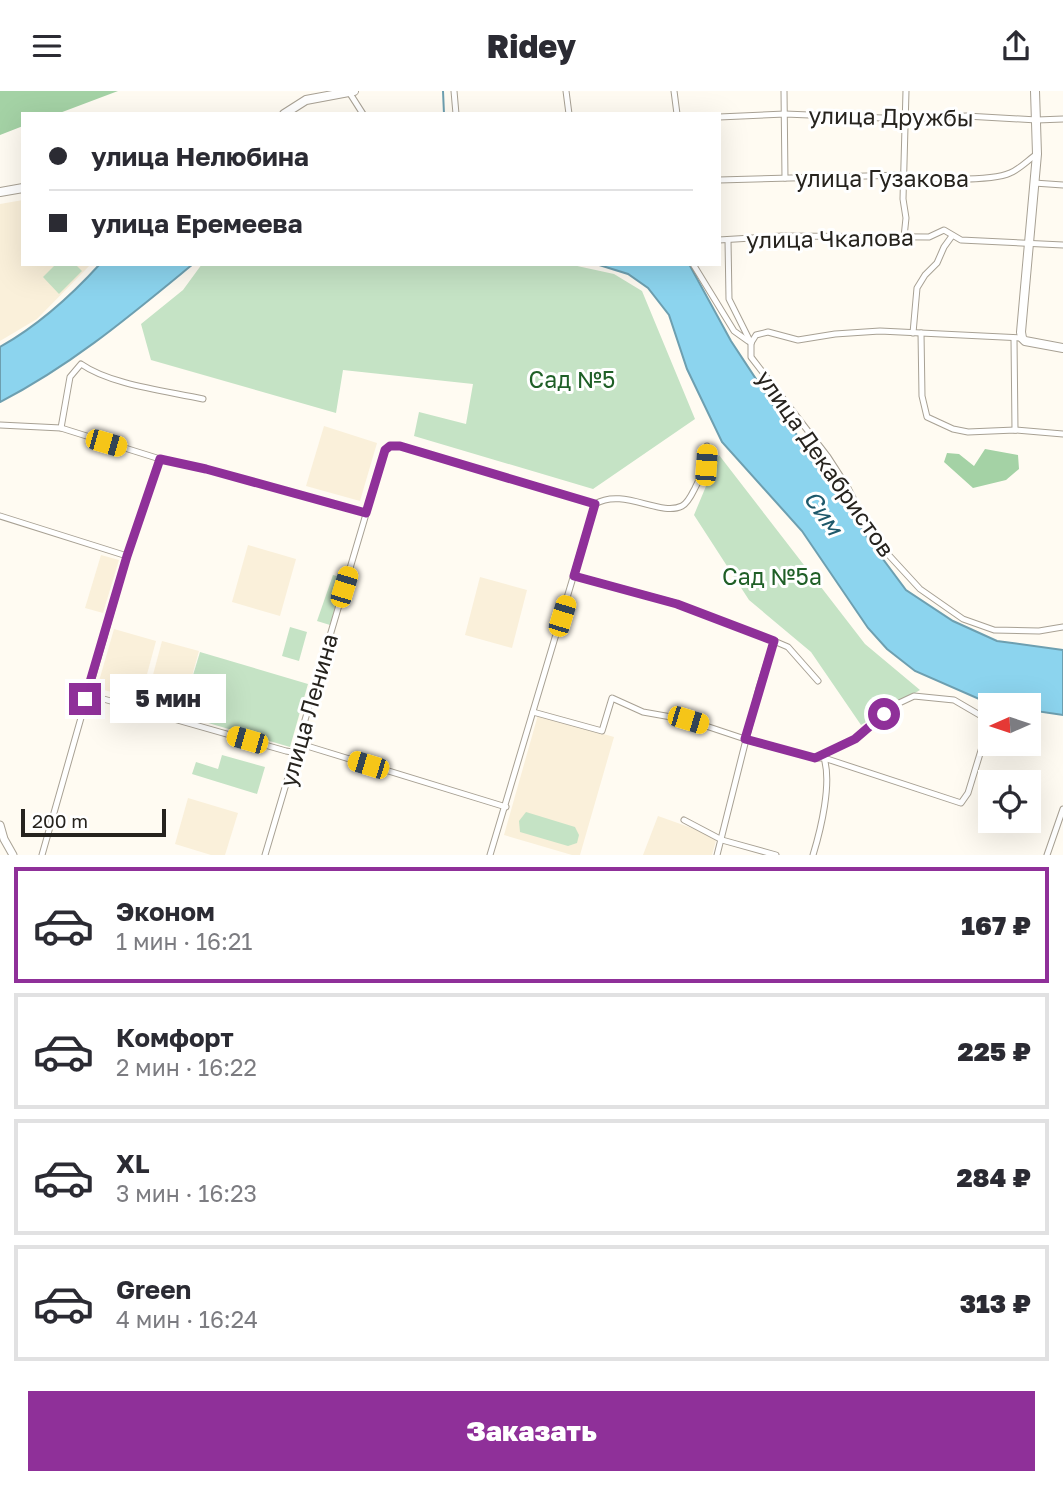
<!DOCTYPE html>
<html lang="ru">
<meta charset="utf-8">
<style>
:root{--surface:#fff;--page:#f7f7f7;--text:#2b2b33;--muted:#7c7c81;--line:#e1e1e2;--accent:#8f3099}
body{margin:0;font-family:"Golos Text",sans-serif;background:var(--page);color:var(--text);height:100vh;display:flex;flex-direction:column;font-size:26px;white-space:nowrap}
*{box-sizing:border-box;margin:0}
p{font-size:23px;color:var(--muted)}
.icon{flex:none;width:38px;height:38px;fill:none;stroke:currentColor;stroke-width:2;stroke-linecap:round;stroke-linejoin:round}
.map{position:relative;height:764px;overflow:hidden}
.drawer{display:flex;flex-direction:column;background:var(--surface);flex:1}
.drawer>*{flex:none}
.top-card{position:absolute;left:21px;top:21px;width:700px;height:154px;border-radius:0px;box-shadow:0 7px 28px #0002;display:grid;align-content:center;height:154px;padding:0 28px;background:var(--surface)}
.needle{width:46px;rotate:267deg}
.tools{position:absolute;left:978px;top:602px;display:grid;gap:14px}
.tools a{display:grid;place-items:center;width:63px;height:63px;border-radius:0px;background:var(--surface);box-shadow:0 7px 28px #0002;font-size:35px}
.scale{position:absolute;left:21px;bottom:18px;width:145px;box-sizing:border-box;padding-left:7px;border:4px solid #26231e;border-top:0;font-size:19px;line-height:24px;white-space:nowrap;color:#26231e;-webkit-text-stroke:5px #fff;paint-order:stroke}
.end{position:absolute;width:32px;height:32px;margin:-16px;border:9px solid #8f3099;background:#fff;box-shadow:0 0 0 4px #fff}
.from{border-radius:50%}
.bubble{position:absolute;height:49px;border-radius:0px;background:var(--surface);box-shadow:0 7px 28px #0002;font-size:23px;font-weight:800;line-height:49px;text-align:center}
.car{position:absolute;width:21px;height:42px;margin:-21px -10px;border-radius:9px;box-shadow:0 0 5px 2px #0007;background:linear-gradient(#f5c518 24%,#345 0 40%,#f5c518 0 76%,#345 0 86%,#f5c518 0)}
.top-card b{display:flex;align-items:center;gap:24px;height:66px;font-size:26px}
.top-card b+b{border-top:2px solid var(--line)}
.top-card i{width:18px;height:18px;background:var(--text)}
ul{padding:12px 0 0;list-style:none}
li{display:flex;align-items:center;gap:21px;height:116px;margin:0 14px 10px;padding:0 14px;border:4px solid var(--line);border-radius:0px}
li div{flex:1}
li b{display:block;font-size:26px}
li em{font-style:normal;font-weight:800}
li.selected{border-color:var(--accent)}
li>.icon{width:63px;height:63px;stroke-width:1.5}
.cta{display:flex;gap:14px;margin-top:auto;padding:14px 28px}
.cta a{flex:1;height:80px;border-radius:0px;background:var(--accent);color:#fff;font-size:28px;font-weight:800;line-height:80px;text-align:center}
header{display:flex;justify-content:space-between;align-items:center;height:91px;padding:0 28px;background:var(--surface);font-size:32px;font-weight:800}
.map>svg:first-child{display:block}
.built{fill:#faf0da}
.green{fill:#c5e3c5}
.forest{fill:#a4d2a5}
.water{fill:#8cd4ee;stroke:#6d9fb0;stroke-width:2}
.lines{fill:none;stroke-linecap:round;stroke-linejoin:round}
.stream{stroke:#6d9fb0;stroke-width:2}
.minor-casing{stroke:#a8a194;stroke-width:7}
.tertiary-casing{stroke:#a8a194;stroke-width:9}
.secondary-casing{stroke:#a8a194;stroke-width:10}
.minor{stroke:#fff;stroke-width:5}
.tertiary{stroke:#fff;stroke-width:7}
.secondary{stroke:#fff;stroke-width:8}
.route{stroke:#8f3099;stroke-width:9}
.labels{text-anchor:middle;dominant-baseline:central;stroke-width:6;stroke-linejoin:round;paint-order:stroke}
.street-label{font-size:23px;fill:#26231e;stroke:#fff}
.park-label{font-size:23px;fill:#1f5f27;stroke:#fff}
.water-label{font-size:24px;font-style:italic;fill:#1e586a;stroke:#fff}
</style>
<header><svg class="icon" aria-label="menu" viewBox="0 0 24 24"><path d="M4 6h16M4 12h16M4 18h16"/></svg>Ridey<svg class="icon" aria-label="share" viewBox="0 0 24 24"><path d="M12 15V3M7 8l5-5 5 5M5 13v7h14v-7"/></svg></header>
<div class="map">
<svg width="1063" height="764" viewBox="0 0 1063 764">
<rect width="100%" height="100%" fill="#fffbf2"/>
<!-- built -->
<g class="built">
<path d="M23,109V173H91L37,228L0,250V113Z"/>
<path d="M324,335L377,352L360,410L306,395Z"/>
<path d="M248,454L296,468L280,525L232,511Z"/>
<path d="M101,464L119,469L103,522L85,517Z"/>
<path d="M480,486L527,499L512,557L465,544Z"/>
<path d="M114,538L156,550L140,609L97,597Z"/>
<path d="M162,550L199,560L181,624L145,614Z"/>
<path d="M538,624L614,646L580,764H572L504,744Z"/>
<path d="M188,707L238,722L225,764H211L175,753Z"/>
<path d="M658,725L717,746L712,764H643Z"/>
</g>
<!-- green -->
<g class="green">
<path d="M56,173H75L82,180L59,203L43,186Z"/>
<path d="M202,173H568L614,183L642,200L695,328L593,398L414,345L419,321L466,333L473,293L343,279L336,322L151,269L141,233L183,199Z"/>
<path d="M719,364L865,553L920,599L861,634L811,561L749,509L694,424Z"/>
<path d="M333,484L344,487L330,534L317,530Z"/>
<path d="M290,536L307,541L299,570L282,565Z"/>
<path d="M200,561L308,593L290,656L181,624Z"/>
<path d="M222,664L265,676L257,703L192,683L196,671L218,678Z"/>
<path d="M526,721L575,736L579,744L577,752L568,755L520,741L519,730Z"/>
</g>
<!-- forest -->
<g class="forest">
<path d="M0,0H118L57,23H23V35L0,44Z"/>
<path d="M985,358L1018,364L1019,378L1006,389L973,397L944,371L947,362L959,363L974,375Z"/>
</g>
<!-- water -->
<g class="water">
<path d="M100,173H193C131,224 72,274 0,311V256C39,234 70,206 100,173Z"/>
<path d="M596,173H689L731,250L781,326L823,373L868,448L906,499L953,530L997,550L1063,559V624L1029,619V614H1004L986,611L915,580L887,558L868,537L802,440L722,351L687,278L669,224L648,197L628,183Z"/>
</g>
<g class="lines">
<!-- stream -->
<path class="stream" d="M443,0L444,23"/>
<defs>
<g id="minor">
<path d="M454,0L456,23"/>
<path d="M566,0L569,23"/>
<path d="M674,0L677,23"/>
<path d="M784,0L785,87"/>
<path d="M349,1L363,23"/>
<path d="M719,26L785,23L907,28L966,25L1037,29L1063,28"/>
<path d="M719,89L904,84C921,90 993,90 1010,82C1020,78 1028,69 1037,63"/>
<path d="M1034,92L1063,94"/>
<path d="M904,146L906,127L903,108L906,0"/>
<path d="M719,149L782,145L929,146L944,139L961,149L1063,154"/>
<path d="M728,149L729,208L751,252"/>
<path d="M693,173L734,240L748,250"/>
<path d="M913,242L917,197L925,184L937,172L944,156L952,145"/>
<path d="M921,242L922,305L927,326L953,338L968,341L1015,339L1063,343"/>
<path d="M1014,248L1015,339"/>
<path d="M751,252V266L828,366L848,397L874,448L920,498L963,528L994,539L1039,540L1063,536"/>
<path d="M751,252L756,244L768,241L798,249L835,243L880,240L1022,247"/>
<path d="M0,334L61,337L160,368"/>
<path d="M61,337L70,286L81,273C111,294 167,300 203,308"/>
<path d="M0,425L127,465"/>
<path d="M574,485L678,513L774,550L788,556L818,590"/>
<path d="M86,603L286,660L292,661L307,655L506,716"/>
<path d="M533,621L602,640L612,607L643,621L688,629L751,650L815,667H824L961,712L968,702L990,630L954,609L914,605L897,613L855,648L815,667"/>
<path d="M684,729L722,749L776,764"/>
<path d="M42,764L127,465L160,368L206,378L366,422"/>
<path d="M265,764L385,359L390,355H400L595,413C623,396 660,426 682,415C688,412 692,403 695,397C703,383 706,371 707,355"/>
<path d="M490,764L595,413"/>
<path d="M717,764L759,597L774,550"/>
<path d="M813,764C821,738 832,692 824,667"/>
<path d="M1047,764L1063,718"/>
</g>
<path id="tertiary" d="M0,734L4,748L13,764"/>
<g id="secondary">
<path d="M1035,0L1037,63L1021,241L1022,247L1025,250L1063,257"/>
<path d="M284,23L306,9L354,0"/>
<path d="M0,101L23,97"/>
</g>
</defs>
<!-- minor casing -->
<use href="#minor" class="minor-casing"/>
<!-- tertiary casing -->
<use href="#tertiary" class="tertiary-casing"/>
<!-- secondary casing -->
<use href="#secondary" class="secondary-casing"/>
<!-- minor -->
<use href="#minor" class="minor"/>
<!-- tertiary -->
<use href="#tertiary" class="tertiary"/>
<!-- secondary -->
<use href="#secondary" class="secondary"/>
</g>
<g class="lines">
<!-- route -->
<path class="route" d="M85,608L127,465L160,368L206,378L366,422L385,359L390,355H400L595,413L574,485L677,513L774,550L745,648L815,667L855,648L884,623"/>
</g>
<g class="labels">
<!-- street labels -->
<g class="street-label">
<text transform="translate(891 25) rotate(1)">улица Дружбы</text>
<text x="882" y="87">улица Гузакова</text>
<text transform="translate(830 147) rotate(-1)">улица Чкалова</text>
<text transform="translate(826 372) rotate(55)">улица Декабристов</text>
<text transform="translate(308 619) rotate(-74)">улица Ленина</text>
</g>
<!-- park labels -->
<g class="park-label">
<text x="572" y="288">Сад №5</text>
<text x="772" y="485">Сад №5а</text>
</g>
<!-- water labels -->
<g class="water-label">
<text transform="translate(824 421) rotate(55)">Сим</text>
</g>
</g>
</svg>
<div class="tools">
<a><svg class="needle" viewBox="-14 -14 28 28"><path d="M0-13l5 13h-10z" fill="#e53935"/><path d="M0 13l5-13h-10z" fill="#7c7c81"/></svg></a>
<a><svg class="icon" aria-label="locate" viewBox="0 0 24 24"><circle cx="12" cy="12" r="6"/><path d="M12 2v4M12 18v4M2 12h4M18 12h4"/></svg></a>
</div>
<div class="scale">200 m</div>
<i class="end from" style="left:884px;top:623px"></i>
<i class="end" style="left:85px;top:608px"></i>
<div class="bubble" style="left:110px;top:583px;width:116px">5 мин</div>
<i class="car" style="left:106px;top:352px;rotate:106deg"></i>
<i class="car" style="left:706px;top:374px;rotate:4deg"></i>
<i class="car" style="left:344px;top:496px;rotate:17deg"></i>
<i class="car" style="left:562px;top:525px;rotate:17deg"></i>
<i class="car" style="left:688px;top:629px;rotate:107deg"></i>
<i class="car" style="left:247px;top:649px;rotate:286deg"></i>
<i class="car" style="left:368px;top:674px;rotate:287deg"></i>
<div class="top-card">
<b><i class="from"></i>улица Нелюбина</b>
<b><i></i>улица Еремеева</b>
</div>
</div>
<section class="drawer">
<ul>
<li class="selected"><svg class="icon" aria-label="car" viewBox="0 0 24 24"><path d="M5 17H2v-5l4-1 3-4h7l3 4 3 1v5h-3M9 17h6M6 11h13"/><circle cx="7" cy="17" r="2"/><circle cx="17" cy="17" r="2"/></svg><div><b>Эконом</b><p>1 мин · 16:21</p></div><em>167 ₽</em></li>
<li><svg class="icon" aria-label="car" viewBox="0 0 24 24"><path d="M5 17H2v-5l4-1 3-4h7l3 4 3 1v5h-3M9 17h6M6 11h13"/><circle cx="7" cy="17" r="2"/><circle cx="17" cy="17" r="2"/></svg><div><b>Комфорт</b><p>2 мин · 16:22</p></div><em>225 ₽</em></li>
<li><svg class="icon" aria-label="car" viewBox="0 0 24 24"><path d="M5 17H2v-5l4-1 3-4h7l3 4 3 1v5h-3M9 17h6M6 11h13"/><circle cx="7" cy="17" r="2"/><circle cx="17" cy="17" r="2"/></svg><div><b>XL</b><p>3 мин · 16:23</p></div><em>284 ₽</em></li>
<li><svg class="icon" aria-label="car" viewBox="0 0 24 24"><path d="M5 17H2v-5l4-1 3-4h7l3 4 3 1v5h-3M9 17h6M6 11h13"/><circle cx="7" cy="17" r="2"/><circle cx="17" cy="17" r="2"/></svg><div><b>Green</b><p>4 мин · 16:24</p></div><em>313 ₽</em></li>
</ul>
<div class="cta"><a>Заказать</a></div>
</section>
